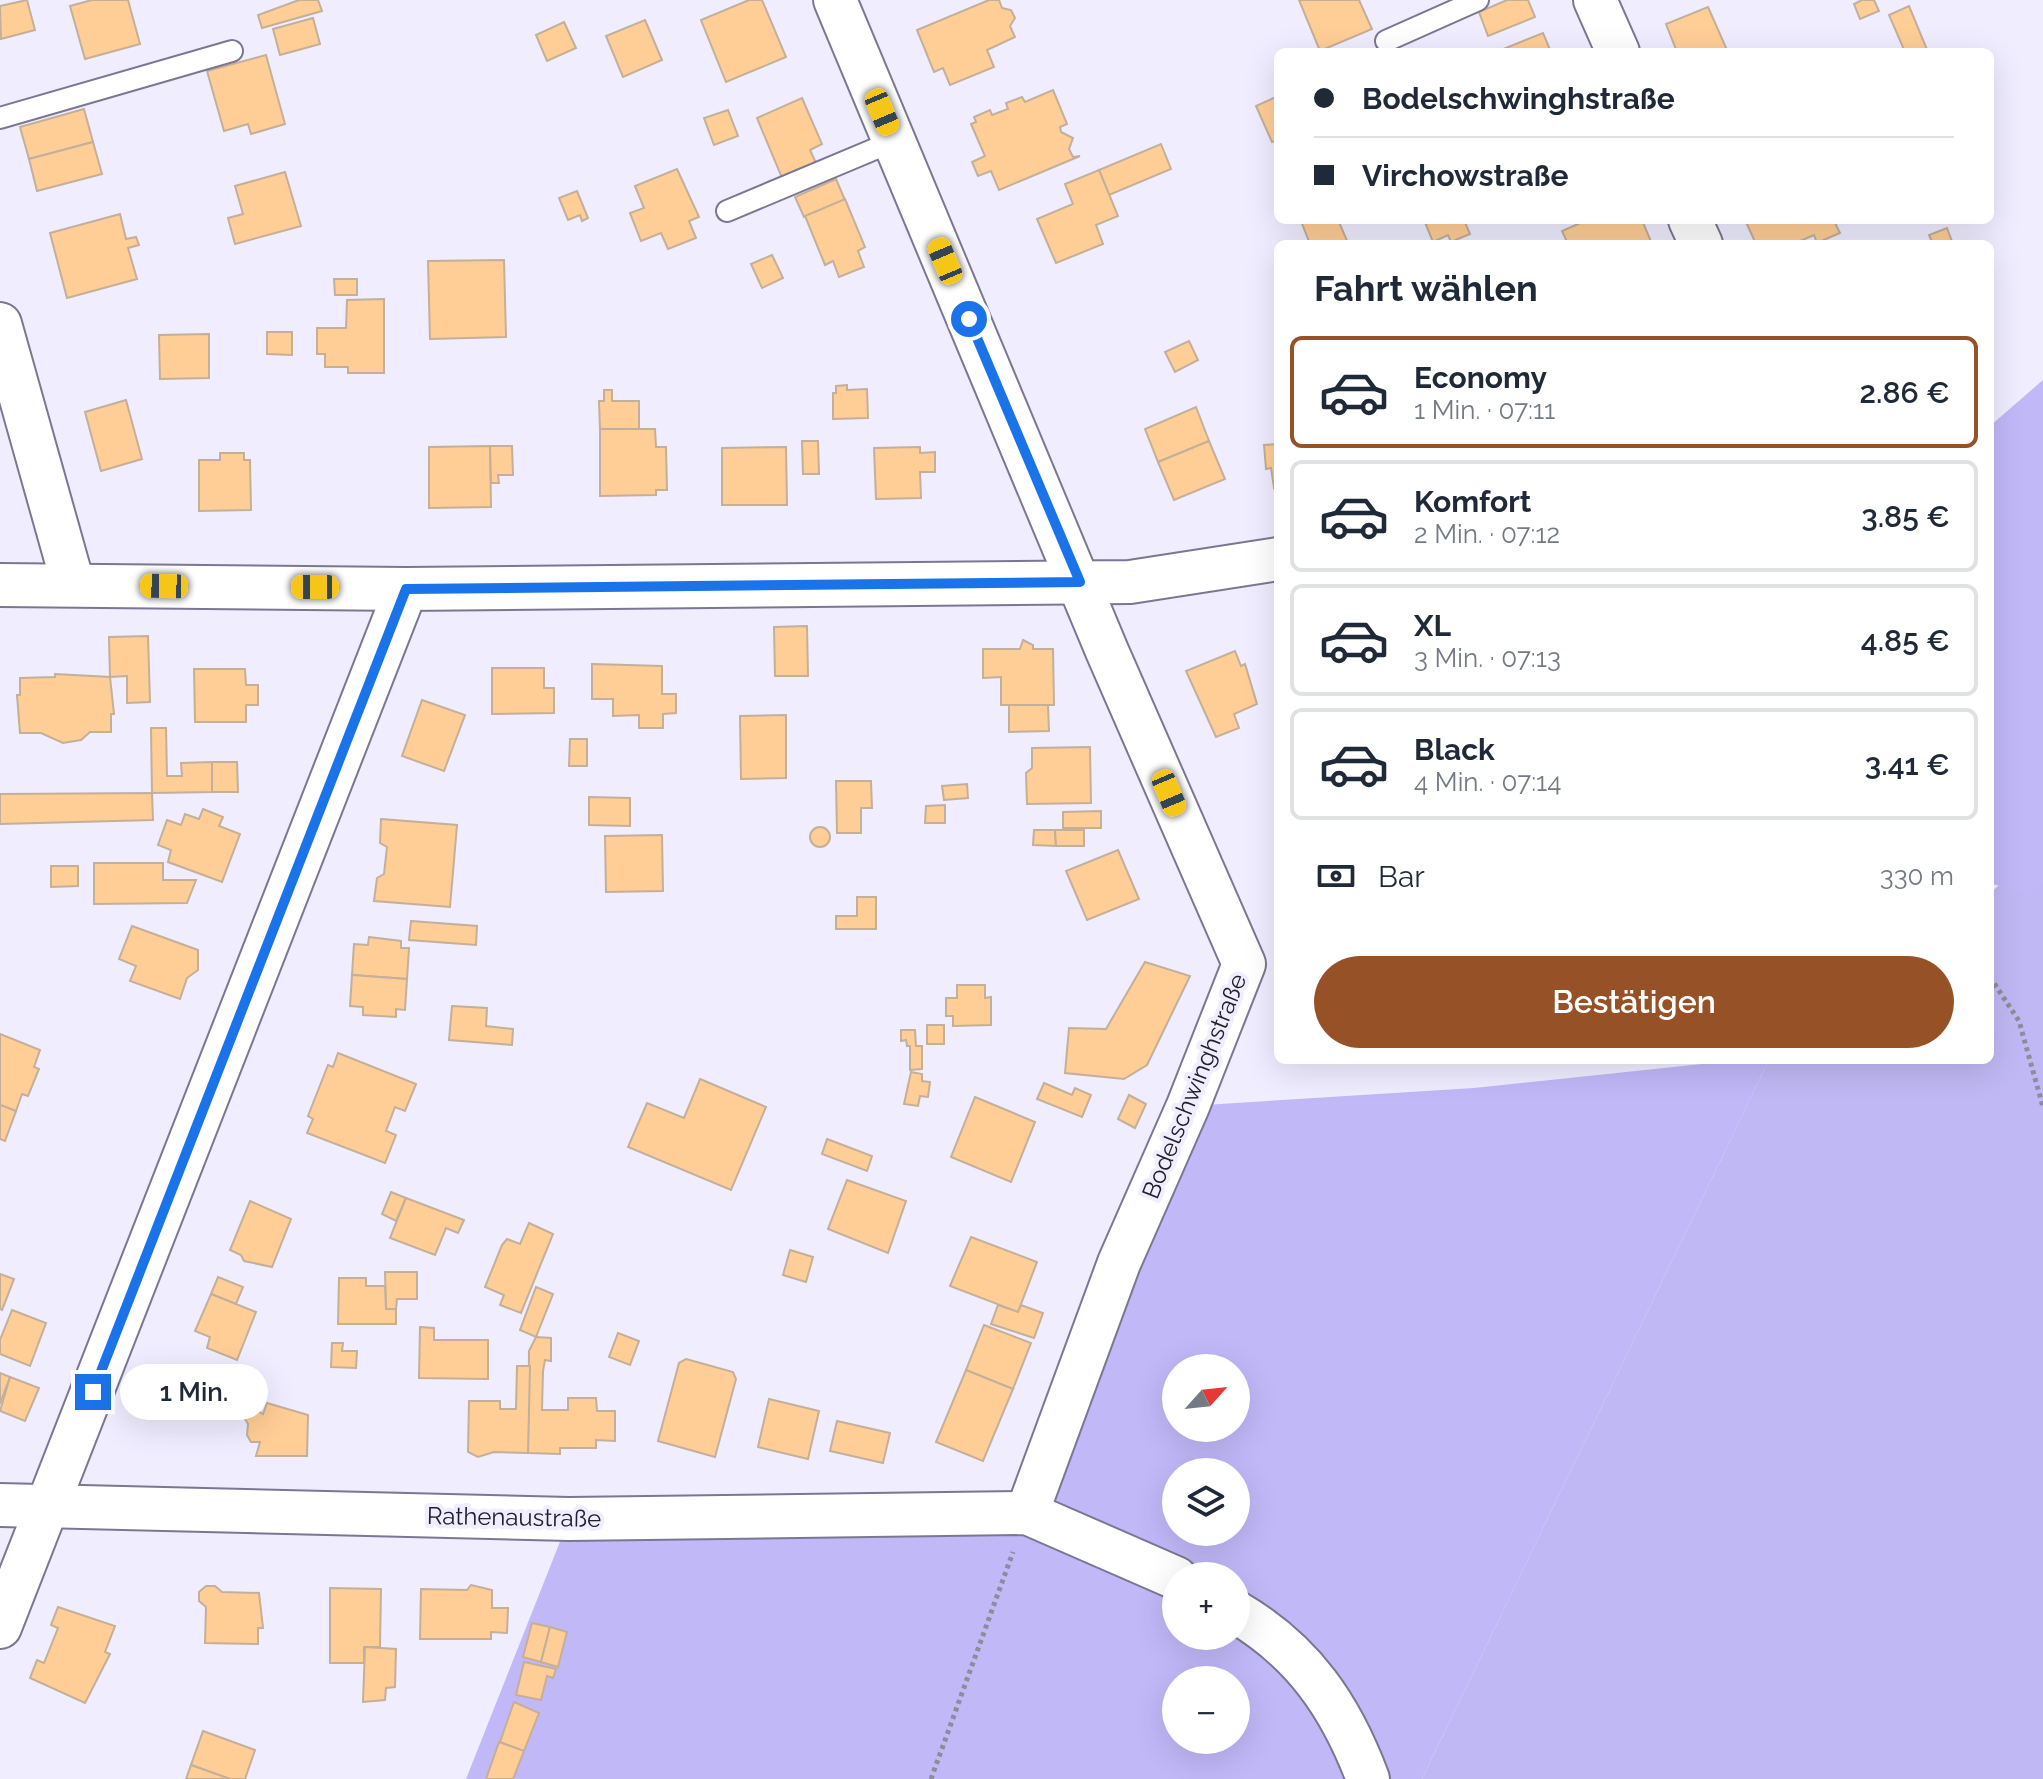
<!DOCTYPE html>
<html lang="de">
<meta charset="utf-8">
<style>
:root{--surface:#fff;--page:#f6f6f7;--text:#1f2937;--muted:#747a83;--line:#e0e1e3;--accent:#965127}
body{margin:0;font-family:Raleway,sans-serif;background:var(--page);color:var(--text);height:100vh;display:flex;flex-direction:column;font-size:30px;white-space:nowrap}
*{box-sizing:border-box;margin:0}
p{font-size:26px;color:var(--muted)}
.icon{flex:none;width:44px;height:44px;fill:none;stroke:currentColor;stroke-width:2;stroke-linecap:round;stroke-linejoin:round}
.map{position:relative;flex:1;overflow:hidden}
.details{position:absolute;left:1274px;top:240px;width:720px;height:824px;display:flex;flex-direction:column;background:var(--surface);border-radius:12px;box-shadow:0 8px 32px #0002}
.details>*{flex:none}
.banner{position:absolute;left:1274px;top:48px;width:720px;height:176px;border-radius:12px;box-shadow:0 8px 32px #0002;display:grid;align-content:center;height:176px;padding:0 40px;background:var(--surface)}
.needle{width:52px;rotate:63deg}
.tools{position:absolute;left:1162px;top:1354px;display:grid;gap:16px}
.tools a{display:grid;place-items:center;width:88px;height:88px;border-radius:50%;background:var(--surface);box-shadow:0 8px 32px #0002;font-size:40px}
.end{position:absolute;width:36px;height:36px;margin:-18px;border:10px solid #1a73e8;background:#fff;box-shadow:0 0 0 4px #fff}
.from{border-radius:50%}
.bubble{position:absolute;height:56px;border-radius:28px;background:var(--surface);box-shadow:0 8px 32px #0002;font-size:26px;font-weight:600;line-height:56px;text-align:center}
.car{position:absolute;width:24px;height:48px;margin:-24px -12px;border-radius:10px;box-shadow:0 0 6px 2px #0007;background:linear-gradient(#f5c518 24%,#345 0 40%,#f5c518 0 76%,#345 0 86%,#f5c518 0)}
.banner b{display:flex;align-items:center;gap:28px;height:76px;font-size:30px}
.banner b+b{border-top:2px solid var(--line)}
.banner i{width:20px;height:20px;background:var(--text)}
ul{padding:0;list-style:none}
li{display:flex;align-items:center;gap:24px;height:112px;margin:0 16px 12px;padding:0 24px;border:4px solid var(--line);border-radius:12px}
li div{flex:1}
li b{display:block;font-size:30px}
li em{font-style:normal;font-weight:600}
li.selected{border-color:var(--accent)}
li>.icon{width:72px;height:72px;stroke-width:1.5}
h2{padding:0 40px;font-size:36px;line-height:96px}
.pay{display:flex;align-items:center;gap:20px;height:88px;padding:0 40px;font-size:30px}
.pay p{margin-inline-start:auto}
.action{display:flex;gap:16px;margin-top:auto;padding:16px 40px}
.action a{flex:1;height:92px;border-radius:48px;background:var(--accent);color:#fff;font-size:32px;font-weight:600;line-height:92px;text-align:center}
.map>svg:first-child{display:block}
.green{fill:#c0b8f4}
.forest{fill:#c1b8f8;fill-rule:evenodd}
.building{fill:#ffce97;stroke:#c4af98;stroke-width:2}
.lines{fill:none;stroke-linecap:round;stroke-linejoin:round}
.lane-casing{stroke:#7b7792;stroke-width:24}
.street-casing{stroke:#7b7792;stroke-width:46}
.path{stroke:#8e8c9a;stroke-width:5;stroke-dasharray:4 4;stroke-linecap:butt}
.lane{stroke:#fff;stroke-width:20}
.street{stroke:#fff;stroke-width:42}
.route{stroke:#1a73e8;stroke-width:10}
.labels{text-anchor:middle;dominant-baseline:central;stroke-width:8;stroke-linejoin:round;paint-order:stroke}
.street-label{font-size:24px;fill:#21202a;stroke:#efedff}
</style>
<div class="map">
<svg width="2043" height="1779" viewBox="0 0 2043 1779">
<rect width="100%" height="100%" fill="#efedff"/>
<!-- green -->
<path class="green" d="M2043,848V1779H1422L1769,1060H1990V893Z"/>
<!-- forest -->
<g class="forest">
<path d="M2043,380V885C2029,895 2006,888 1990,883V426Z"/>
<path d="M1740,1060H1769L1422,1779H466L569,1519L1027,1513L1188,1106L1474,1088ZM1176,1368H1236V1428H1176ZM1176,1472H1236V1532H1176ZM1176,1576H1236V1636H1176ZM1176,1680H1236V1740H1176Z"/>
</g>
<!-- building -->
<g class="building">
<path d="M27,0L35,30L1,39L0,6Z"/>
<path d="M92,0H128L140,44L85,59L70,6Z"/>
<path d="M318,0L322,11L262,28L258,15L299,0Z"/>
<path d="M749,0H762L786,57L726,82L701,20Z"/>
<path d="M989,0H999L1002,8L1011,10L1015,18L1010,26L1015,37L987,50L994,67L950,85L943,68L934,72L917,30Z"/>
<path d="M1299,0H1359L1372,29L1320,51Z"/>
<path d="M1507,0H1528L1535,17L1488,36L1479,12Z"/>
<path d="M1862,0H1874L1879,11L1860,19L1854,4Z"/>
<path d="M1909,6L1928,52H1905L1889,15Z"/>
<path d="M1708,7L1727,50L1677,52L1666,24Z"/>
<path d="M313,18L320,44L280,55L273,29Z"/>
<path d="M645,20L662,60L623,77L606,36Z"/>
<path d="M564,22L576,48L547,61L536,35Z"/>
<path d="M1543,33L1551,52H1496Z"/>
<path d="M266,55L285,124L251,134L248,124L224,131L207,71Z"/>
<path d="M1053,90L1067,124L1060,127L1061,132L1073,138L1069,149L1073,157L1080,156L999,190L991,171L978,176L972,162L985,156L971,124L976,122L974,117L990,110L992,115L1008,109L1006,103L1022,97L1025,102Z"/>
<path d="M1278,96V140L1272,142L1256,106Z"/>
<path d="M802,98L822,144L810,150L816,163L782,178L757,118Z"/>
<path d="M84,109L93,142L29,159L20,127Z"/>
<path d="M728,110L738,136L714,145L704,118Z"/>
<path d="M93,142L102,174L37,191L29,159Z"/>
<path d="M1161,144L1171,169L1109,195L1099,170Z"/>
<path d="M677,169L699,217L689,221L696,238L668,249L661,233L641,241L630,213L644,208L635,186Z"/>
<path d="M1099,170L1118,216L1096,225L1103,244L1056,263L1037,219L1073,204L1065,184Z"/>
<path d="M285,172L301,226L235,244L228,218L243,214L235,186Z"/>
<path d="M836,179L845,200L804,217L795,197Z"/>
<path d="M577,191L588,218L582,221L580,215L568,220L559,198Z"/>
<path d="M845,199L865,247L858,251L864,267L839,277L833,261L825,265L805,216Z"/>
<path d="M120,214L126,239L136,237L139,245L128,248L137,279L67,298L50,233Z"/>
<path d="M1338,220L1348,243L1345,244H1310L1301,221Z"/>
<path d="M1424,220H1464L1470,234L1451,242L1448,235L1433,242Z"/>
<path d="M1587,220H1642L1652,244H1568L1562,231Z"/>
<path d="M1745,220H1842L1835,223L1840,233L1817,243L1814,235L1793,244H1756Z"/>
<path d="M1947,228L1953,244H1933L1929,235Z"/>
<path d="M772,255L783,278L762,288L751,264Z"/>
<path d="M504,260L506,337L430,339L428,261Z"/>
<path d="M334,279H357V295H335Z"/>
<path d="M384,299V373H348V367H325V354H317V328H346L347,300Z"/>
<path d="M267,332H292V355L267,354Z"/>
<path d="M209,334V378L160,379L159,335Z"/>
<path d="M1189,341L1198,360L1175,372L1165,352Z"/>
<path d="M847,385V390L867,389L868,418L833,419V393H836V386Z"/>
<path d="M604,390H612V401H639V429H600L599,401H604Z"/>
<path d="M126,400L142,459L101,471L85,412Z"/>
<path d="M1196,407L1209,441L1158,462L1145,429Z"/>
<path d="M600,429H655L656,447H666L667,490H656V495L600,496Z"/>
<path d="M802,441H818L819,474H803Z"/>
<path d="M1209,441L1225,479L1174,500L1158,462Z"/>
<path d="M1278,444V487L1274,488L1271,468L1266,469L1264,445Z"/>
<path d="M490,446L491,507L429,508V447Z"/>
<path d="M490,446H512L513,475H498L499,483H491Z"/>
<path d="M786,447L787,505H722V448Z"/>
<path d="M920,447V453L935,452V472H920L921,498L876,499L874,448Z"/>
<path d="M220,453H244V460H250L251,510L199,511V460H220Z"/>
<path d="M807,626L808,676H775L774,627Z"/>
<path d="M148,636L150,702L127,703V676L110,677L109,637Z"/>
<path d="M1023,640L1033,645V649H1053L1054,705H1001V677L983,678V649H1020Z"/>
<path d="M1235,651L1241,666L1245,664L1257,704L1234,714L1239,728L1216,737L1186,671Z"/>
<path d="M592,664L662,666V694H676V713L663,714V728H639V715L613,716V699H592Z"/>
<path d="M492,668H544V688H554V713L492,714Z"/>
<path d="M194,669H245L246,685H258V705H246V722H195Z"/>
<path d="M55,674L110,677L114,714H111V732H90L81,740L63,743L41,733H20L17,695H20V678L55,677Z"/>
<path d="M422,700L465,715L444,771L402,756Z"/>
<path d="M1009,705H1048L1049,731L1009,732Z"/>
<path d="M786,715V778L741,779L740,716Z"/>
<path d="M151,728H166L167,776H182L181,763L212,762V792L152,793Z"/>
<path d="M570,739H587V766H569Z"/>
<path d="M1090,747L1091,803L1027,804L1026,773L1032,768V748Z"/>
<path d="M212,762H237L238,792H212Z"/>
<path d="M836,781H871L872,808H861V833H837Z"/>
<path d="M967,784L968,798L944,800L942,786Z"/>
<path d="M152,793L153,820L0,824V794Z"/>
<path d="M589,797L630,798V826L589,825Z"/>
<path d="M945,805V823H925L926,806Z"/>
<path d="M203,809L223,817L219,826L240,834L222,882L168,862L171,850L158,845L167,820L181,825L185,814L199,819Z"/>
<path d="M1101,811V828H1063V812Z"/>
<path d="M381,819L457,825L450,907L374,901L377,878L384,874L387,847L380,843Z"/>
<circle cx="820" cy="837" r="10"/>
<path d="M1034,830H1055L1056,846L1033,845Z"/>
<path d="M1055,830H1084V846H1056Z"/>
<path d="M662,835L663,891L606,892L605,836Z"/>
<path d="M1118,850L1139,899L1087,920L1066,871Z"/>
<path d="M94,863H163V880H196L187,903L94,904Z"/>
<path d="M51,866H78V886L51,887Z"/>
<path d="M857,897H876V929H836V916H857Z"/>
<path d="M411,921L477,926L476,945L409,940Z"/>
<path d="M132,926L198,950V970L187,978L180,999L130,981L136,966L119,959Z"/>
<path d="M369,937L401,941V948H409L407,979L352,975L354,944L368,945Z"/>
<path d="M1145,962L1190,976L1147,1065L1124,1079L1065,1073L1069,1028L1106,1029Z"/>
<path d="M352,975L407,979L405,1010L396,1009V1017L363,1015V1007L350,1006Z"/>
<path d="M957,985H985V998L991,997V1025L953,1026V1016H946V998H957Z"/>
<path d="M452,1006L487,1008L486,1026L513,1029L512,1045L449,1040Z"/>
<rect x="927" y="1025" width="17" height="19"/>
<path d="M901,1030H915L916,1046H922V1069L910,1070V1046H907L906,1040L901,1041Z"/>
<path d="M0,1034L40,1050L34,1067L39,1069L28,1096L22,1094L16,1111L0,1105Z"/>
<path d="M338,1053L416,1084L405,1111L395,1107L386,1131L396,1135L385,1163L307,1133L313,1119L308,1116L328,1065L333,1067Z"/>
<path d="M911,1072L922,1074V1081L930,1082L928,1097L920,1096L918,1106L904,1104Z"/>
<path d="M700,1079L766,1107L731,1190L628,1147L647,1103L684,1118Z"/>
<path d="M1044,1083L1072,1095L1075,1088L1091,1095L1082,1117L1037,1099Z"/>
<path d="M1129,1095L1146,1104L1135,1128L1118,1119Z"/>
<path d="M975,1097L1035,1122L1011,1182L951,1157Z"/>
<path d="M0,1105L16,1111L5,1141L0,1139Z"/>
<path d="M827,1139L872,1156L867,1171L822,1154Z"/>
<path d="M847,1180L906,1201L888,1253L828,1229Z"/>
<path d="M391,1192L406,1198L396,1221L382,1214Z"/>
<path d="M406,1198L464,1220L458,1233L446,1228L435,1255L390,1238Z"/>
<path d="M250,1201L291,1219L272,1267L244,1261L241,1255L230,1250Z"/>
<path d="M529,1223L553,1234L521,1313L500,1305L504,1295L485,1287L502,1245L507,1239L520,1244Z"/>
<path d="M971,1237L1037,1262L1018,1312L950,1286Z"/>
<path d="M790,1250L813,1257L806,1282L783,1275Z"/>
<path d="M385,1272H417V1299H397L396,1309H386Z"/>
<path d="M0,1274L14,1279L2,1310L0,1309Z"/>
<path d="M218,1277L243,1287L236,1304L211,1294Z"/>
<path d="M339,1278H366V1286H385L386,1309H396V1324H338Z"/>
<path d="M536,1287L553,1294L536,1337L520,1330Z"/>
<path d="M211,1294L256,1312L237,1360L207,1348L210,1337L195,1331Z"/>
<path d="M998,1305L1018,1312L1021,1305L1043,1313L1034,1338L991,1324Z"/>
<path d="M12,1310L46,1323L30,1366L0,1354V1340Z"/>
<path d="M984,1325L1031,1343L1013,1389L966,1370Z"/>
<path d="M420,1327L434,1328V1340H488V1379L419,1378Z"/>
<path d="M618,1333L639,1341L630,1365L609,1357Z"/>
<path d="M536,1337L551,1338V1361L545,1360L543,1371L542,1410H568V1398H596L597,1411H615V1441L596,1440V1448H560V1454L528,1453L529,1351Z"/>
<path d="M332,1343H343L342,1351H357L356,1368L331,1367Z"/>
<path d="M686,1359L733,1372L736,1379L715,1457L658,1441L679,1363Z"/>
<path d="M185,1366L240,1388L232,1409L176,1387Z"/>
<path d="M517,1366H530L528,1453L494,1452L478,1457L468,1452L469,1401H500V1409H516Z"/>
<path d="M966,1370L1013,1389L983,1461L936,1442Z"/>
<path d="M0,1373L10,1377L0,1404Z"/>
<path d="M10,1377L39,1388L25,1421L0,1411Z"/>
<path d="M769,1399L819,1411L808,1459L758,1447Z"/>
<path d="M267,1403L308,1415L307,1456H256L260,1442H251L247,1435L248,1424L242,1414L252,1408L263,1414Z"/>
<path d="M837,1421L890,1433L883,1463L830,1451Z"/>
<path d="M471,1585L492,1590V1608H508L507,1633L491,1632V1639H420L421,1589L467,1590Z"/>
<path d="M206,1586H215L222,1592L259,1593L263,1628H258V1644L205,1643L206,1607L199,1601V1592Z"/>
<path d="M330,1588L381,1589L380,1647H364V1663H330Z"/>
<path d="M58,1607L115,1626L105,1652L110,1654L85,1703L30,1678L37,1660L44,1663L58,1628L51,1625Z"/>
<path d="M532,1623L550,1627L541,1662L523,1657Z"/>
<path d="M550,1627L567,1632L558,1667L541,1662Z"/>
<path d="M365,1647L396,1649L395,1687L386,1688L385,1700L363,1702Z"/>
<path d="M524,1662L556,1669L553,1678L547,1676L541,1700L516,1695Z"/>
<path d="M514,1702L539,1713L524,1751L500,1742Z"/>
<path d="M203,1731L255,1750L245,1779H230L191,1765Z"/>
<path d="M499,1742L524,1751L513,1779H486Z"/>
<path d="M191,1765L230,1779H186Z"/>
</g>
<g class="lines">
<defs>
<g id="lane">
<path d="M1386,41L1478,0"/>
<path d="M0,118L232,51"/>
<path d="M727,211L894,141"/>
</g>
<g id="street">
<path d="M835,0L1107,651L1244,964L1188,1106L1119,1263L1027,1513"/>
<path d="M1595,0L1618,52"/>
<path d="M1690,220L1701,244"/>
<path d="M0,324L73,584"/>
<path d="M0,585L406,589L1130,582L1278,559"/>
<path d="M0,1505L569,1519L1027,1513L1176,1578"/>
<path d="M1236,1612C1304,1652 1341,1707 1368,1779"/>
<path d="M0,1627L406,589"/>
</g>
</defs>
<!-- lane casing -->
<use href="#lane" class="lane-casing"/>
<!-- street casing -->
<use href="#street" class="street-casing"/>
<!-- path -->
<g class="path">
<path d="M1990,977L2019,1021L2043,1107"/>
<path d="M931,1779L1013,1552"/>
</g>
<!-- lane -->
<use href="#lane" class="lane"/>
<!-- street -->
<use href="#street" class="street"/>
</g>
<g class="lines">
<!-- route -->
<path class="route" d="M93,1392L406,589L1080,582L969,319"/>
</g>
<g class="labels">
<!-- street labels -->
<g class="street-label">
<text transform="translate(1194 1086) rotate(-68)">Bodelschwinghstraße</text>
<text transform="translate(514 1517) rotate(1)">Rathenaustraße</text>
</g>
</g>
</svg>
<div class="tools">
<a><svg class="needle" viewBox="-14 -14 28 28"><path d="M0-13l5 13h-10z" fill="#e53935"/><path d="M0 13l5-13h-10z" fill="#747a83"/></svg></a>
<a><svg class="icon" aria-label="layers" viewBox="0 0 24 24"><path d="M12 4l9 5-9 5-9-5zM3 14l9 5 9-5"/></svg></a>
<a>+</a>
<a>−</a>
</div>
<i class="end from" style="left:969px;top:319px"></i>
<i class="end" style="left:93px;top:1392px"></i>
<div class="bubble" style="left:120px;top:1364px;width:148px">1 Min.</div>
<i class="car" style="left:882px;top:112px;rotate:157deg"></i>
<i class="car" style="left:945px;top:261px;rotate:337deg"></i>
<i class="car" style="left:164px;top:586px;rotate:271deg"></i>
<i class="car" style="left:315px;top:587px;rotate:270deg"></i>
<i class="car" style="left:1169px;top:793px;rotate:157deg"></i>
<div class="banner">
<b><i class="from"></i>Bodelschwinghstraße</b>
<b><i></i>Virchowstraße</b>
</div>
<section class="details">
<h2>Fahrt wählen</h2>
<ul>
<li class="selected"><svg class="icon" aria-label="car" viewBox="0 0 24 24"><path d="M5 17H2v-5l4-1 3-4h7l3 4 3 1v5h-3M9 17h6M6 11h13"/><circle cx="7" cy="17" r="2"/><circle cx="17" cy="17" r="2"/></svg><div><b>Economy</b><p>1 Min. · 07:11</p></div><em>2.86 €</em></li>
<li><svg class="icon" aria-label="car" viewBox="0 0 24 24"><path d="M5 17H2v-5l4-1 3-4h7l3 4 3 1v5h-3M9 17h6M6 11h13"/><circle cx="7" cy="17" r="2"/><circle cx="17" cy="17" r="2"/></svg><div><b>Komfort</b><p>2 Min. · 07:12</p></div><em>3.85 €</em></li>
<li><svg class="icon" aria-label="car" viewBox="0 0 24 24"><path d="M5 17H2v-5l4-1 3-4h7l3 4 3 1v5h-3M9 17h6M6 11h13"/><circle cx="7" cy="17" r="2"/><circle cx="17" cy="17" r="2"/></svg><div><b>XL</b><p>3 Min. · 07:13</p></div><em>4.85 €</em></li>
<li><svg class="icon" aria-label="car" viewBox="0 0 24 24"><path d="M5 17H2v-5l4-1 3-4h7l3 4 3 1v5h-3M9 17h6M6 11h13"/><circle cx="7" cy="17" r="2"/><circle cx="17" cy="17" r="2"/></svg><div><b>Black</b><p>4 Min. · 07:14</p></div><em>3.41 €</em></li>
</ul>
<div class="pay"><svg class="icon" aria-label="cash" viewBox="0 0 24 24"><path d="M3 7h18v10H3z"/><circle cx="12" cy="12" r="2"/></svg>Bar<p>330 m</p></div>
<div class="action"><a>Bestätigen</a></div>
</section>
</div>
